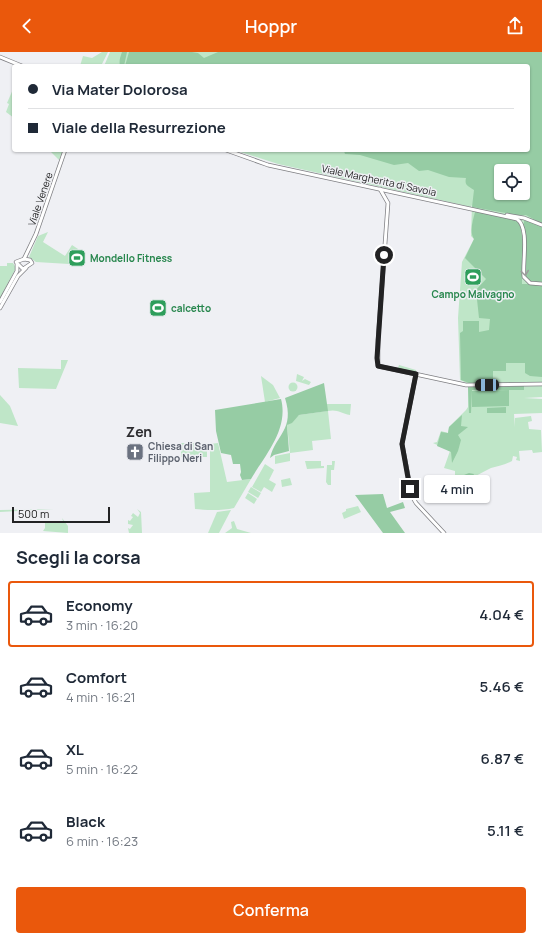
<!DOCTYPE html>
<html lang="it">
<meta charset="utf-8">
<style>
:root{--surface:#fff;--page:#f2f2f3;--text:#1f2937;--muted:#747a83;--line:#e0e1e3;--accent:#ea580c}
body{margin:0;font-family:Manrope,sans-serif;background:var(--page);color:var(--text);height:100vh;display:flex;flex-direction:column;font-size:15px;white-space:nowrap}
*{box-sizing:border-box;margin:0}
p{font-size:13px;color:var(--muted)}
.icon{flex:none;width:22px;height:22px;fill:none;stroke:currentColor;stroke-width:2;stroke-linecap:round;stroke-linejoin:round}
.map{position:relative;height:481px;overflow:hidden}
.side{display:flex;flex-direction:column;background:var(--surface);flex:1}
.side>*{flex:none}
.banner{position:absolute;left:12px;top:12px;width:518px;height:88px;border-radius:4px;box-shadow:0 1px 3px #0004;display:grid;align-content:center;height:88px;padding:0 16px;background:var(--surface)}
.buttons{position:absolute;left:494px;top:112px;display:grid;gap:8px}
.buttons a{display:grid;place-items:center;width:36px;height:36px;border-radius:4px;background:var(--surface);box-shadow:0 1px 3px #0004;font-size:20px}
.scale{position:absolute;left:12px;bottom:10px;width:98px;box-sizing:border-box;padding-left:4px;border:2px solid #222223;border-top:0;font-size:11px;line-height:14px;white-space:nowrap;color:#222223;-webkit-text-stroke:3px #eff0f4;paint-order:stroke}
.end{position:absolute;width:18px;height:18px;margin:-9px;border:5px solid #222223;background:#fff;box-shadow:0 0 0 2px #fff}
.from{border-radius:50%}
.bubble{position:absolute;height:28px;border-radius:4px;background:var(--surface);box-shadow:0 1px 3px #0004;font-size:13px;font-weight:600;line-height:28px;text-align:center}
.car{position:absolute;width:12px;height:24px;margin:-12px -6px;border-radius:5px;box-shadow:0 0 3px 1px #0007;background:linear-gradient(#222 24%,#8ab4d8 0 40%,#222 0 76%,#8ab4d8 0 86%,#222 0)}
.banner b{display:flex;align-items:center;gap:14px;height:38px;font-size:15px}
.banner b+b{border-top:1px solid var(--line)}
.banner i{width:10px;height:10px;background:var(--text)}
ul{padding:0;list-style:none}
li{display:flex;align-items:center;gap:12px;height:66px;margin:0 8px 6px;padding:0 8px;border:2px solid transparent;border-radius:4px}
li div{flex:1}
li b{display:block;font-size:15px}
li em{font-style:normal;font-weight:600}
li.active{border-color:var(--accent)}
li>.icon{width:36px;height:36px;stroke-width:1.5}
h2{padding:0 16px;font-size:18px;line-height:48px}
.button{display:flex;gap:8px;margin-top:auto;padding:8px 16px}
.button a{flex:1;height:46px;border-radius:4px;background:var(--accent);color:#fff;font-size:16px;font-weight:600;line-height:46px;text-align:center}
header{display:flex;justify-content:space-between;align-items:center;height:52px;padding:0 16px;background:var(--accent);color:#fff;font-size:18px;font-weight:600}
.map>svg:first-child{display:block}
.green{fill:#bfe6c8;fill-rule:evenodd}
.forest{fill:#96cca4;fill-rule:evenodd}
.lines{fill:none;stroke-linecap:round;stroke-linejoin:round}
.minor-casing{stroke:#7f7f83;stroke-width:4.5}
.minor{stroke:#fff;stroke-width:3}
.oneway{stroke:#9c9c9c}
.route{stroke:#222223;stroke-width:5}
.labels{text-anchor:middle;dominant-baseline:central;stroke-width:3;stroke-linejoin:round;paint-order:stroke}
.street-label{font-size:10px;fill:#222223;stroke:#eff0f4}
.leisure-label{font-size:10px;font-weight:bold;fill:#27864d;stroke:#eff0f4;text-anchor:start}
.worship-label{font-size:10px;font-weight:bold;fill:#5b616d;stroke:#eff0f4;text-anchor:start}
.district-label{font-size:14px;font-weight:bold;fill:#2d2d30;stroke:#eff0f4}
</style>
<header><svg class="icon" aria-label="back" viewBox="0 0 24 24"><path d="M15 5l-7 7 7 7"/></svg>Hoppr<svg class="icon" aria-label="share" viewBox="0 0 24 24"><path d="M12 15V3M7 8l5-5 5 5M5 13v7h14v-7"/></svg></header>
<div class="map">
<svg width="542" height="481" viewBox="0 0 542 481">
<rect width="100%" height="100%" fill="#eff0f4"/>
<!-- green -->
<g class="green">
<path d="M102,0H108L101,14H80L83,4L92,6Z"/>
<path d="M110,0H542V331L469,332L460,328L458,266L462,210L474,187L471,184L472,153L471,155L278,112L234,98H528V14H104ZM501,119H523V141H501Z"/>
<path d="M14,35V66L6,60L9,52L7,51Z"/>
<path d="M49,98H63L59,108Z"/>
<path d="M48,180L43,190L65,204L72,193L78,197L69,212L36,210L29,205L38,184Z"/>
<path d="M7,211H13L16,216L0,246V214H7Z"/>
<path d="M61,308H68L56,337L19,336L18,316L61,317Z"/>
<path d="M399,313L416,318V320L398,316Z"/>
<path d="M297,322L304,325L302,329L305,327L311,330L309,333L296,329Z"/>
<path d="M261,324L273,333L280,346L265,350Z"/>
<circle cx="293" cy="335" r="4.5"/>
<path d="M542,334V345L524,346L542,347V361L514,362L515,375V366L531,364L532,369L528,370L529,377L541,378L542,400L533,401L532,398L519,399L520,409L516,408L517,405L513,404L512,409C505,413 498,414 491,416C478,422 463,433 448,435L447,423L450,425H455V419L444,416L450,399L433,391L437,390L441,379L448,381L449,375L466,358L468,355V335Z"/>
<path d="M0,343L10,354L18,374L0,371Z"/>
<path d="M327,352H351L350,363C341,361 337,357 328,359L331,387L312,389L313,398L290,401V409L275,412V404L290,401L287,373L299,363L327,359Z"/>
<rect x="181" y="391" width="26" height="14"/>
<path d="M218,391L227,430L251,427L234,456C222,459 204,458 195,457L194,441L210,440V392Z"/>
<path d="M305,409H321V414H324V416L307,417Z"/>
<path d="M332,409H335L334,418H331V433H328L326,430L327,413H332Z"/>
<path d="M265,412L274,418L269,428L276,432L272,440L264,435L261,440L252,435Z"/>
<path d="M290,426L292,433L282,435L281,428Z"/>
<path d="M251,435L261,441L258,446L248,440Z"/>
<path d="M248,441L257,447L254,452L245,446Z"/>
<path d="M0,445V458L54,457L0,460Z"/>
<path d="M358,454L361,460L344,467L342,461L346,459V457Z"/>
<path d="M137,457L141,460L142,481H129L128,476L130,477L133,473L128,472V468L130,469L133,465L131,464L133,461L138,465L140,461Z"/>
<path d="M231,458L219,481H208L217,460Z"/>
<path d="M62,466L68,474V481L43,479L45,476V471L63,469Z"/>
<path d="M234,469L237,477L251,481H225L232,476L231,470Z"/>
</g>
<!-- forest -->
<g class="forest">
<path d="M122,0H127L124,14H120C119,8 120,6 122,0Z"/>
<path d="M129,0H192L198,1L204,6L218,0H542V172L526,163H517L472,155L474,138C469,134 464,134 466,126L449,125L428,118L419,119L408,111L394,113L360,103L345,102L344,99L528,98V14H125ZM501,119H523V141H501Z"/>
<path d="M475,160C483,161 512,164 517,169C526,178 522,219 522,232H542V325L530,324L525,321V311H506V319H493V331H469L461,328L460,281L463,279V269H479V280L489,278L490,267L479,266L476,238L486,227L465,206L474,187C469,180 473,168 475,160Z"/>
<path d="M525,167L542,174V231H532L525,225L523,173Z"/>
<path d="M324,331L328,359L299,363L292,371L287,373L289,399L274,403L270,406C276,382 295,378 285,346Z"/>
<path d="M524,334V338H472L471,361H469L468,335Z"/>
<path d="M509,338V354L472,355V339Z"/>
<path d="M281,347C289,377 265,403 251,427L242,428L240,423L241,420L240,412H233L231,403L221,401L216,379L215,358Z"/>
<path d="M506,355V361H487V356Z"/>
<path d="M462,363L461,374L468,375L458,383L461,388L458,399L452,411L451,400L437,394L441,380L448,381L449,375Z"/>
<path d="M469,421L474,422L473,424L457,433L448,435V428H453L454,430L459,427V425Z"/>
<path d="M383,442L387,456L403,450L405,456L390,460L405,481H383L355,443Z"/>
</g>
<g class="lines">
<defs>
<g id="minor">
<path d="M0,5L22,14"/>
<path d="M226,98L268,113L517,167C530,176 522,211 524,225L530,231L542,232"/>
<path d="M380,137L388,151L378,288V314L466,333L542,332"/>
<path d="M507,163L524,166L542,173"/>
<path d="M24,207L36,182L65,98"/>
<path d="M24,207L30,208L32,211L23,217L16,210Z"/>
<path d="M0,250L17,219V212"/>
<path d="M0,256L18,224L26,216"/>
<path d="M416,322L402,392L412,444L416,451L444,481"/>
</g>
</defs>
<!-- minor casing -->
<use href="#minor" class="minor-casing"/>
<!-- minor -->
<use href="#minor" class="minor"/>
</g>
<!-- one-way arrows -->
<defs><path id="oneway-chevron" d="M-2-3.5L2.5 0L-2 3.5" fill="none" stroke-width="1.6" stroke-linecap="round" stroke-linejoin="round"/></defs>
<use class="oneway" href="#oneway-chevron" transform="translate(525 221) rotate(82)"/>
<g class="lines">
<!-- route -->
<path class="route" d="M384,203L377,306L378,314L416,322L402,392L410,437"/>
</g>
<!-- icons -->
<defs>
<symbol id="stadium-square" viewBox="-11 -11 22 22"><rect x="-9" y="-9" width="18" height="18" rx="4" fill="#2e9e5b" stroke="#eff0f4"/><path d="M0-5a6.5 5 0 1 0 0 10a6.5 5 0 1 0 0-10ZM-3.5-1.8h7v3.6h-7Z" fill="#fff"/></symbol>
<symbol id="church-square" viewBox="-11 -11 22 22"><rect x="-9" y="-9" width="18" height="18" rx="4" fill="#6b7280" stroke="#eff0f4"/><path d="M-1.2-6h2.4v3.5h3.3v2.4h-3.3V6h-2.4V-.1h-3.3v-2.4h3.3Z" fill="#fff"/></symbol>
</defs>
<g fill-rule="evenodd">
<use href="#stadium-square" x="67" y="196" width="20" height="20"/>
<use href="#stadium-square" x="463" y="215" width="20" height="20"/>
<use href="#stadium-square" x="148" y="246" width="20" height="20"/>
<use href="#church-square" x="125" y="390" width="20" height="20"/>
</g>
<g class="labels">
<!-- street labels -->
<g class="street-label">
<text transform="translate(379 128) rotate(12)">Viale Margherita di Savoia</text>
<text transform="translate(40 147) rotate(-71)">Viale Venere</text>
</g>
<!-- leisure labels -->
<g class="leisure-label">
<text x="90" y="206">Mondello Fitness</text>
<text x="473" y="242" text-anchor="middle">Campo Malvagno</text>
<text x="171" y="256">calcetto</text>
</g>
<!-- worship labels -->
<g class="worship-label">
<text x="148" y="394">Chiesa di San<tspan x="148" dy="12">Filippo Neri</tspan></text>
</g>
<!-- district labels -->
<g class="district-label">
<text x="139" y="379">Zen</text>
</g>
</g>
</svg>
<div class="buttons">
<a><svg class="icon" aria-label="locate" viewBox="0 0 24 24"><circle cx="12" cy="12" r="6"/><path d="M12 2v4M12 18v4M2 12h4M18 12h4"/></svg></a>
</div>
<div class="scale">500 m</div>
<i class="end from" style="left:384px;top:203px"></i>
<i class="end" style="left:410px;top:437px"></i>
<div class="bubble" style="left:424px;top:423px;width:66px">4 min</div>
<i class="car" style="left:487px;top:333px;rotate:269deg"></i>
<div class="banner">
<b><i class="from"></i>Via Mater Dolorosa</b>
<b><i></i>Viale della Resurrezione</b>
</div>
</div>
<section class="side">
<h2>Scegli la corsa</h2>
<ul>
<li class="active"><svg class="icon" aria-label="car" viewBox="0 0 24 24"><path d="M5 17H2v-5l4-1 3-4h7l3 4 3 1v5h-3M9 17h6M6 11h13"/><circle cx="7" cy="17" r="2"/><circle cx="17" cy="17" r="2"/></svg><div><b>Economy</b><p>3 min · 16:20</p></div><em>4.04 €</em></li>
<li><svg class="icon" aria-label="car" viewBox="0 0 24 24"><path d="M5 17H2v-5l4-1 3-4h7l3 4 3 1v5h-3M9 17h6M6 11h13"/><circle cx="7" cy="17" r="2"/><circle cx="17" cy="17" r="2"/></svg><div><b>Comfort</b><p>4 min · 16:21</p></div><em>5.46 €</em></li>
<li><svg class="icon" aria-label="car" viewBox="0 0 24 24"><path d="M5 17H2v-5l4-1 3-4h7l3 4 3 1v5h-3M9 17h6M6 11h13"/><circle cx="7" cy="17" r="2"/><circle cx="17" cy="17" r="2"/></svg><div><b>XL</b><p>5 min · 16:22</p></div><em>6.87 €</em></li>
<li><svg class="icon" aria-label="car" viewBox="0 0 24 24"><path d="M5 17H2v-5l4-1 3-4h7l3 4 3 1v5h-3M9 17h6M6 11h13"/><circle cx="7" cy="17" r="2"/><circle cx="17" cy="17" r="2"/></svg><div><b>Black</b><p>6 min · 16:23</p></div><em>5.11 €</em></li>
</ul>
<div class="button"><a>Conferma</a></div>
</section>
